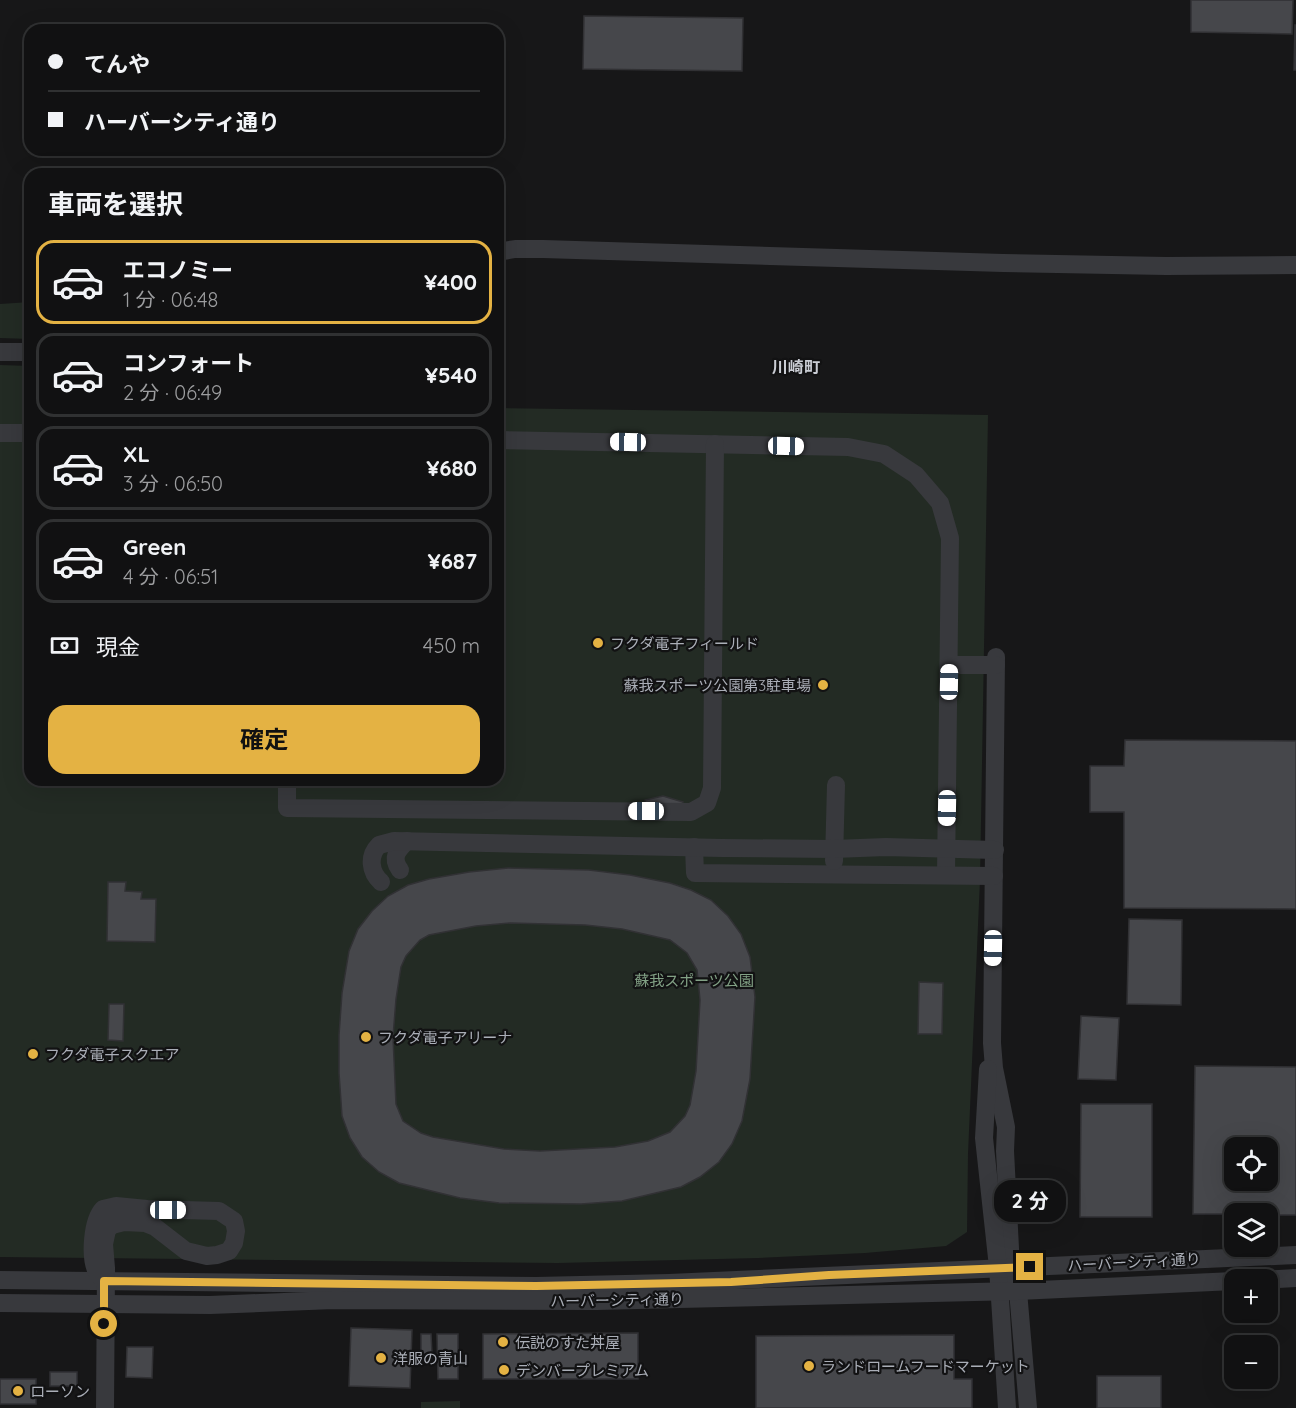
<!DOCTYPE html>
<html lang="ja">
<meta charset="utf-8">
<style>
:root{--surface:#111112;--page:#1a1a1b;--text:#f1f3f6;--muted:#9c9d9f;--line:#303132;--accent:#e4b243}
body{margin:0;font-family:Quicksand,"Noto Sans JP",sans-serif;background:var(--page);color:var(--text);height:100vh;display:flex;flex-direction:column;font-size:22px;white-space:nowrap}
*{box-sizing:border-box;margin:0}
p{font-size:20px;color:var(--muted)}
.icon{flex:none;width:33px;height:33px;fill:none;stroke:currentColor;stroke-width:2;stroke-linecap:round;stroke-linejoin:round}
.map{position:relative;flex:1;overflow:hidden}
.drawer{position:absolute;left:24px;top:168px;width:480px;height:618px;display:flex;flex-direction:column;background:var(--surface);border-radius:18px;box-shadow:0 6px 24px #0002,0 0 0 2px var(--line)}
.drawer>*{flex:none}
.top-card{position:absolute;left:24px;top:24px;width:480px;height:132px;border-radius:18px;box-shadow:0 6px 24px #0002,0 0 0 2px var(--line);display:grid;align-content:center;height:132px;padding:0 24px;background:var(--surface)}
.buttons{position:absolute;left:1224px;top:1137px;display:grid;gap:12px}
.buttons a{display:grid;place-items:center;width:54px;height:54px;border-radius:12px;background:var(--surface);box-shadow:0 6px 24px #0002,0 0 0 2px var(--line);font-size:30px}
.end{position:absolute;width:27px;height:27px;margin:-14px;border:8px solid #e4b243;background:#111;box-shadow:0 0 0 3px #111}
.from{border-radius:50%}
.bubble{position:absolute;height:42px;border-radius:18px;background:var(--surface);box-shadow:0 6px 24px #0002,0 0 0 2px var(--line);font-size:20px;font-weight:700;line-height:42px;text-align:center}
.car{position:absolute;width:18px;height:36px;margin:-18px -9px;border-radius:8px;box-shadow:0 0 4px 2px #0007;background:linear-gradient(#fff 24%,#345 0 40%,#fff 0 76%,#345 0 86%,#fff 0)}
.top-card b{display:flex;align-items:center;gap:21px;height:57px;font-size:22px}
.top-card b+b{border-top:2px solid var(--line)}
.top-card i{width:15px;height:15px;background:var(--text)}
ul{padding:0;list-style:none}
li{display:flex;align-items:center;gap:18px;height:84px;margin:0 12px 9px;padding:0 12px;border:3px solid var(--line);border-radius:18px}
li div{flex:1}
li b{display:block;font-size:22px}
li em{font-style:normal;font-weight:700}
li.current{border-color:var(--accent)}
li>.icon{width:54px;height:54px;stroke-width:1.5}
h2{padding:0 24px;font-size:27px;line-height:72px}
.pay{display:flex;align-items:center;gap:15px;height:66px;padding:0 24px;font-size:22px}
.pay p{margin-inline-start:auto}
.button{display:flex;gap:12px;margin-top:auto;padding:12px 24px}
.button a{flex:1;height:69px;border-radius:18px;background:var(--accent);color:#111;font-size:24px;font-weight:700;line-height:69px;text-align:center}
.map>svg:first-child{display:block}
.green{fill:#232b24}
.building{fill:#46474b;stroke:#313134;stroke-width:1.5;fill-rule:evenodd}
.lines{fill:none;stroke-linecap:round;stroke-linejoin:round}
.minor{stroke:#38393d;stroke-width:18}
.route{stroke:#e4b243;stroke-width:8}
.poi-dot{fill:#e4b243;stroke:#121213;stroke-width:2}
.labels{text-anchor:middle;dominant-baseline:central;stroke-width:4.5;stroke-linejoin:round;paint-order:stroke}
.poi-label{font-size:15px;fill:#aaaeb7;stroke:#121213;text-anchor:start}
.park-label{font-size:15px;fill:#82a185;stroke:#121213}
.street-label{font-size:15px;fill:#aaaeb7;stroke:#121213}
.neighbourhood-label{font-size:16px;font-weight:bold;fill:#cacdd4;stroke:#121213}
</style>
<div class="map">
<svg width="1296" height="1408" viewBox="0 0 1296 1408">
<rect width="100%" height="100%" fill="#171718"/>
<!-- green -->
<g class="green">
<path d="M30,302V339L0,338V304Z"/>
<path d="M0,365L30,366V780H498V408L988,415L980,880L968,1154L967,1232L946,1246L865,1253L758,1258L558,1263L0,1257Z"/>
<path d="M460,1401V1408H421V1402Z"/>
</g>
<!-- building -->
<g class="building">
<path d="M1191,0H1293L1292,34L1191,32Z"/>
<path d="M584,16L743,18L742,71L583,69Z"/>
<path d="M1295,25H1296V70H1294Z"/>
<path d="M1125,740L1296,741V909L1124,908V812H1090V766H1124Z"/>
<path d="M663,796L683,802L680,810L645,808V800Z"/>
<path d="M508,868L589,870L630,875L670,883L691,890L711,900L728,916L741,934L750,957L755,997L750,1079L742,1121L732,1144L719,1162L700,1177L681,1187L622,1201L581,1204L499,1203L460,1198L399,1183L379,1172L362,1157L350,1138L342,1116L339,1073V1035L342,993L349,951L358,929L372,911L388,896L408,885L429,879L469,872ZM510,923L585,925L622,929L670,940L687,953L697,970L700,1000L696,1071L690,1105L685,1116L670,1132L648,1141L615,1147L540,1151L504,1149L433,1137L421,1133L403,1121L396,1104L393,1037L396,999L401,967L406,956L420,940L429,935L476,926Z"/>
<path d="M108,882H126L125,891L142,892L141,899H156L155,942L107,941Z"/>
<path d="M1129,919L1182,920L1181,1005L1127,1004Z"/>
<path d="M919,982L943,983L942,1034H918Z"/>
<path d="M109,1004H124L123,1041L108,1040Z"/>
<path d="M1081,1016L1119,1018L1116,1080L1078,1079Z"/>
<path d="M1195,1066L1296,1067V1215H1268V1214H1193ZM1234,1148H1268V1180H1234Z"/>
<path d="M1081,1104H1152V1217H1080Z"/>
<path d="M351,1328L412,1330L410,1388L349,1386Z"/>
<path d="M638,1333V1379H483V1334Z"/>
<path d="M421,1334H431L432,1354H421Z"/>
<path d="M437,1334H458V1379H438Z"/>
<path d="M954,1335V1379H972V1408H756V1336Z"/>
<path d="M127,1347H153L152,1378L126,1377Z"/>
<rect x="50" y="1372" width="27" height="14"/>
<rect x="1097" y="1376" width="64" height="32"/>
<rect x="0" y="1379" width="36" height="25"/>
</g>
<g class="lines">
<!-- minor -->
<g class="minor">
<path d="M498,252L515,249H543L1003,263L1166,266L1296,265"/>
<path d="M0,352H30"/>
<path d="M0,433H30"/>
<path d="M498,440L848,447L884,454L916,475L940,503L950,538L946,875"/>
<path d="M996,657L992,1043L994,1068L1006,1127L1005,1151L1011,1268L1018,1291L1028,1408"/>
<path d="M949,665H996"/>
<path d="M287,780V808L691,812L707,803L712,788L715,444"/>
<path d="M694,847L695,873L994,876"/>
<path d="M834,861L836,785"/>
<path d="M400,870C391,858 397,850 407,841"/>
<path d="M381,882C370,872 368,856 379,845L394,841L722,848L834,849L886,847L995,850"/>
<path d="M988,1069L984,1138L998,1267L1007,1408"/>
<path d="M0,1280L536,1286L669,1283L1296,1255"/>
<path d="M1262,1280L1296,1278"/>
<path d="M104,1281C102,1278 98,1274 96,1270C90,1256 92,1221 103,1209L116,1206L147,1209L219,1211L234,1221L236,1231L234,1243L229,1251L217,1255L207,1256L186,1251L155,1227L145,1223L124,1222L112,1225L107,1230L104,1244L106,1268L105,1408"/>
<path d="M0,1303L210,1305L333,1300L596,1301L1018,1291L1234,1281"/>
</g>
</g>
<g class="lines">
<!-- route -->
<path class="route" d="M104,1324V1281L536,1286L731,1282L829,1275L1030,1267"/>
</g>
<!-- markers -->
<g class="poi-dot">
<circle cx="598" cy="643" r="6"/>
<circle cx="823" cy="685" r="6"/>
<circle cx="366" cy="1037" r="6"/>
<circle cx="33" cy="1054" r="6"/>
<circle cx="503" cy="1342" r="6"/>
<circle cx="381" cy="1358" r="6"/>
<circle cx="809" cy="1366" r="6"/>
<circle cx="504" cy="1370" r="6"/>
<circle cx="18" cy="1391" r="6"/>
</g>
<g class="labels">
<!-- poi labels -->
<g class="poi-label">
<text x="610" y="643">フクダ電子フィールド</text>
<text x="811" y="685" text-anchor="end">蘇我スポーツ公園第3駐車場</text>
<text x="378" y="1037">フクダ電子アリーナ</text>
<text x="45" y="1054">フクダ電子スクエア</text>
<text x="515" y="1342">伝説のすた丼屋</text>
<text x="393" y="1358">洋服の青山</text>
<text x="821" y="1366">ランドロームフードマーケット</text>
<text x="516" y="1370">デンバープレミアム</text>
<text x="30" y="1391">ローソン</text>
</g>
<!-- park labels -->
<g class="park-label">
<text x="694" y="980">蘇我スポーツ公園</text>
</g>
<!-- street labels -->
<g class="street-label">
<text transform="translate(1134 1262) rotate(-3)">ハーバーシティ通り</text>
<text transform="translate(617 1300) rotate(-1)">ハーバーシティ通り</text>
</g>
<!-- neighbourhood labels -->
<g class="neighbourhood-label">
<text x="796" y="367">川崎町</text>
</g>
</g>
</svg>
<div class="buttons">
<a><svg class="icon" aria-label="locate" viewBox="0 0 24 24"><circle cx="12" cy="12" r="6"/><path d="M12 2v4M12 18v4M2 12h4M18 12h4"/></svg></a>
<a><svg class="icon" aria-label="layers" viewBox="0 0 24 24"><path d="M12 4l9 5-9 5-9-5zM3 14l9 5 9-5"/></svg></a>
<a>+</a>
<a>−</a>
</div>
<i class="end from" style="left:104px;top:1324px"></i>
<i class="end" style="left:1030px;top:1267px"></i>
<div class="bubble" style="left:994px;top:1180px;width:72px">2 分</div>
<i class="car" style="left:628px;top:442px;rotate:271deg"></i>
<i class="car" style="left:786px;top:446px;rotate:91deg"></i>
<i class="car" style="left:949px;top:682px;rotate:1deg"></i>
<i class="car" style="left:947px;top:808px;rotate:181deg"></i>
<i class="car" style="left:646px;top:811px;rotate:270deg"></i>
<i class="car" style="left:993px;top:948px;rotate:181deg"></i>
<i class="car" style="left:168px;top:1210px;rotate:90deg"></i>
<div class="top-card">
<b><i class="from"></i>てんや</b>
<b><i></i>ハーバーシティ通り</b>
</div>
<section class="drawer">
<h2>車両を選択</h2>
<ul>
<li class="current"><svg class="icon" aria-label="car" viewBox="0 0 24 24"><path d="M5 17H2v-5l4-1 3-4h7l3 4 3 1v5h-3M9 17h6M6 11h13"/><circle cx="7" cy="17" r="2"/><circle cx="17" cy="17" r="2"/></svg><div><b>エコノミー</b><p>1 分 · 06:48</p></div><em>¥400</em></li>
<li><svg class="icon" aria-label="car" viewBox="0 0 24 24"><path d="M5 17H2v-5l4-1 3-4h7l3 4 3 1v5h-3M9 17h6M6 11h13"/><circle cx="7" cy="17" r="2"/><circle cx="17" cy="17" r="2"/></svg><div><b>コンフォート</b><p>2 分 · 06:49</p></div><em>¥540</em></li>
<li><svg class="icon" aria-label="car" viewBox="0 0 24 24"><path d="M5 17H2v-5l4-1 3-4h7l3 4 3 1v5h-3M9 17h6M6 11h13"/><circle cx="7" cy="17" r="2"/><circle cx="17" cy="17" r="2"/></svg><div><b>XL</b><p>3 分 · 06:50</p></div><em>¥680</em></li>
<li><svg class="icon" aria-label="car" viewBox="0 0 24 24"><path d="M5 17H2v-5l4-1 3-4h7l3 4 3 1v5h-3M9 17h6M6 11h13"/><circle cx="7" cy="17" r="2"/><circle cx="17" cy="17" r="2"/></svg><div><b>Green</b><p>4 分 · 06:51</p></div><em>¥687</em></li>
</ul>
<div class="pay"><svg class="icon" aria-label="cash" viewBox="0 0 24 24"><path d="M3 7h18v10H3z"/><circle cx="12" cy="12" r="2"/></svg>現金<p>450 m</p></div>
<div class="button"><a>確定</a></div>
</section>
</div>
